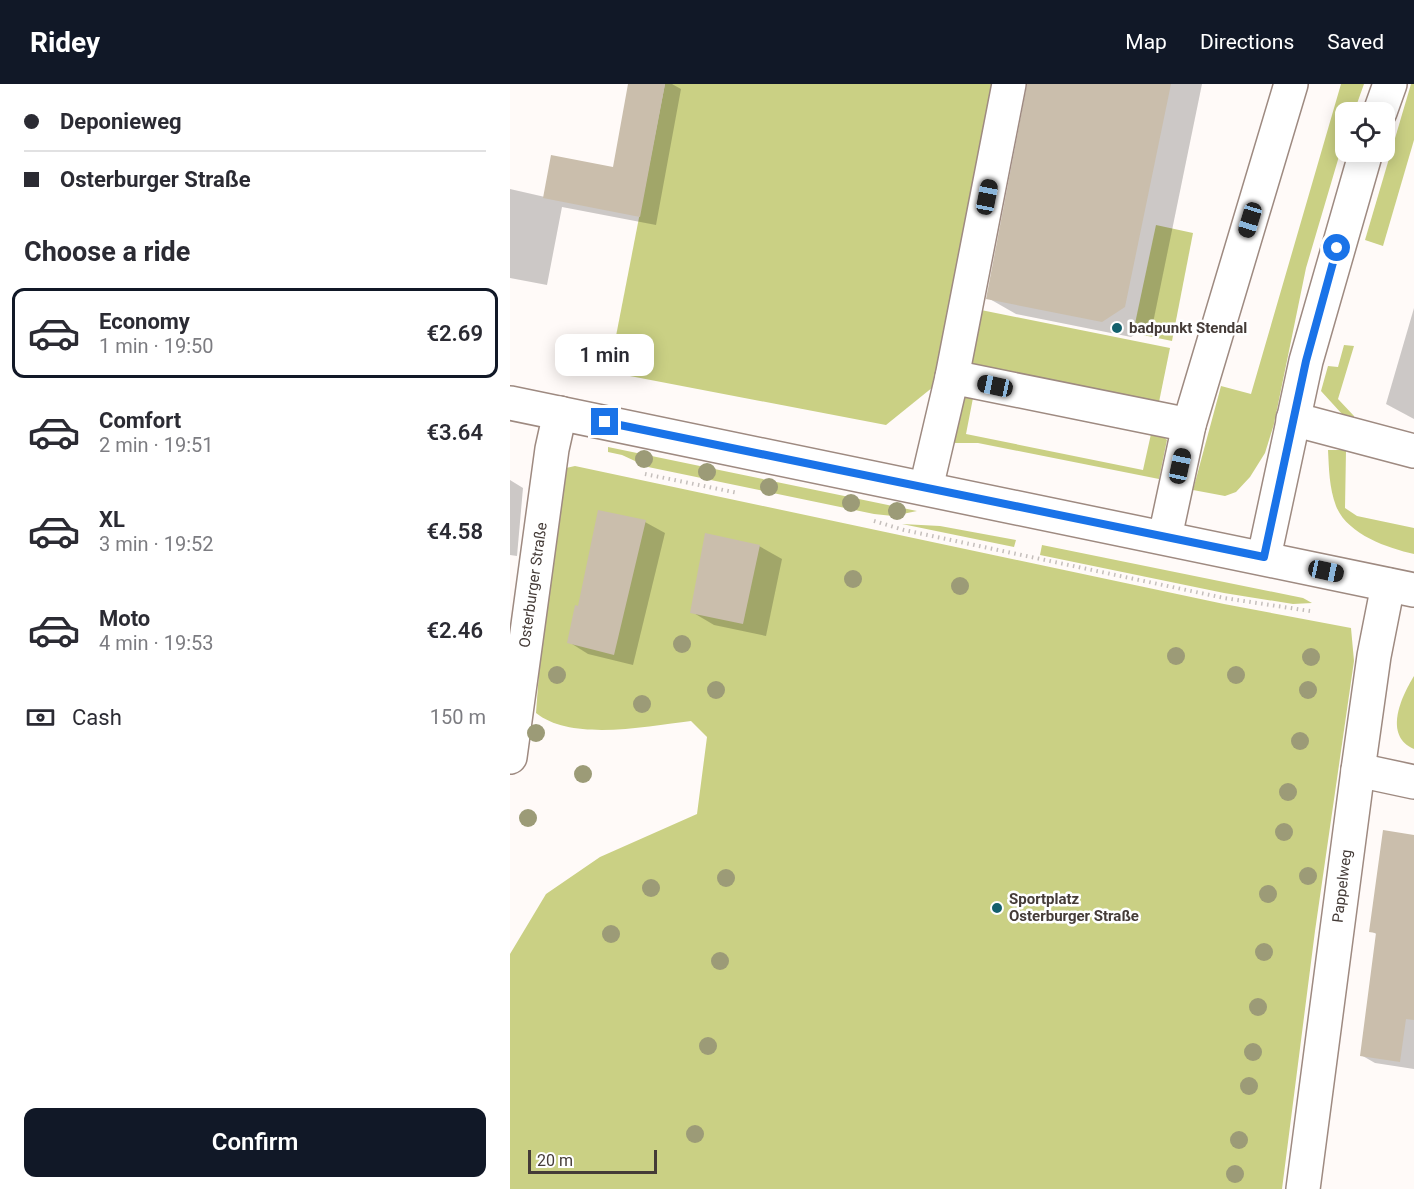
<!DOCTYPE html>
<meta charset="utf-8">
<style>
:root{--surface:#fff;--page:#f2f2f3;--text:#2b2b33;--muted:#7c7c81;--line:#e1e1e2;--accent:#111827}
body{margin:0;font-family:Roboto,sans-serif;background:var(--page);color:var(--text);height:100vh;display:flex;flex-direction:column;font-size:22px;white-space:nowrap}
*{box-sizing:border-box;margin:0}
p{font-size:20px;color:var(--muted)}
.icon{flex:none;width:33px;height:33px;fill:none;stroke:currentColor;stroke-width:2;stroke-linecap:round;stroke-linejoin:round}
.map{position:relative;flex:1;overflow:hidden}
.drawer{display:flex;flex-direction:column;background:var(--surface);width:510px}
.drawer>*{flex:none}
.banner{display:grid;align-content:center;height:132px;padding:0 24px;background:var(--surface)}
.controls{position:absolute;left:825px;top:18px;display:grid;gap:12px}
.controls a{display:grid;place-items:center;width:60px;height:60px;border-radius:12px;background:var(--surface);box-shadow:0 3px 15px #0003;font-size:30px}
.scale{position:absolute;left:18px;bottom:15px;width:129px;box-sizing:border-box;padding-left:6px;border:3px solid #443b37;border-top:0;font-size:16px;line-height:21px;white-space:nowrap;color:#443b37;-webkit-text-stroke:4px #fff;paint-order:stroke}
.end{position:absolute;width:27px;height:27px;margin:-14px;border:8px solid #1a73e8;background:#fff;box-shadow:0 0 0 3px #fff}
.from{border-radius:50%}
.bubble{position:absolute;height:42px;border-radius:12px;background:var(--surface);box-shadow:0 3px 15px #0003;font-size:20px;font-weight:600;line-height:42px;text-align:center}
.car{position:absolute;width:18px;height:36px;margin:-18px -9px;border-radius:8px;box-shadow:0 0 4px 2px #0007;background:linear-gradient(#222 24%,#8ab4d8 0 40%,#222 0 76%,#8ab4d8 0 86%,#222 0)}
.banner b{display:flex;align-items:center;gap:21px;height:57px;font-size:22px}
.banner b+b{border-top:2px solid var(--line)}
.banner i{width:15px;height:15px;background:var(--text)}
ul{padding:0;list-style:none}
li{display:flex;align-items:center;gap:18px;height:90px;margin:0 12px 9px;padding:0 12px;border:3px solid transparent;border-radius:12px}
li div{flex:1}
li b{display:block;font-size:22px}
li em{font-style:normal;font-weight:600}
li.active{border-color:var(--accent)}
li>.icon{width:54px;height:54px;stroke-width:1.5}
h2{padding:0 24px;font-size:27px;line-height:72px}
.pay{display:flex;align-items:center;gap:15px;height:66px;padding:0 24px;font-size:22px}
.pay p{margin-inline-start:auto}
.primary-button{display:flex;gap:12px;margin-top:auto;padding:12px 24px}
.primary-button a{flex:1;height:69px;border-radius:12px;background:var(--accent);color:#fff;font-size:24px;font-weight:600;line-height:69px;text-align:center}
header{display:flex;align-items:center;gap:36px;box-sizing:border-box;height:84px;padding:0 30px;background:var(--accent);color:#fff}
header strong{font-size:28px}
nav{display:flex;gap:33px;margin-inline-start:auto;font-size:21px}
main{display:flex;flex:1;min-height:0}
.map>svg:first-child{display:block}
.green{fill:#cad084}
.shadow{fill:#0003}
.building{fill:#cabeac}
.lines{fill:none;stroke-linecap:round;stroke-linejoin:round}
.minor-casing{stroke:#9e8a81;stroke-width:36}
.path{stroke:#c5bfbc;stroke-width:4;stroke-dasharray:1.5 4.5;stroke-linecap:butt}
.minor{stroke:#fff;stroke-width:33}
.tree{fill:#9c9b77}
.route{stroke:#1a73e8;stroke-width:8}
.poi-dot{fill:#14606c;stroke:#fff;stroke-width:2}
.labels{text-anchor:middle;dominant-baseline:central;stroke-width:5;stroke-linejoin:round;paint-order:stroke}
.poi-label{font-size:15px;font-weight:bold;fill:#443b37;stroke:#fff;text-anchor:start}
.street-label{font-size:15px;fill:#443b37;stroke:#fff}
</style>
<header>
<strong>Ridey</strong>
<nav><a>Map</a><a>Directions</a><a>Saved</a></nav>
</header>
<main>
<section class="drawer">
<div class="banner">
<b><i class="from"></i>Deponieweg</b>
<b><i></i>Osterburger Straße</b>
</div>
<h2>Choose a ride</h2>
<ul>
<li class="active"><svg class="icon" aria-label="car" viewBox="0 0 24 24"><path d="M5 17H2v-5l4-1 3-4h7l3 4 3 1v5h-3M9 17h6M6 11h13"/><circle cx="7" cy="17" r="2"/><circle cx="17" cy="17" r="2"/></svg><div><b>Economy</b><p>1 min · 19:50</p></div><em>€2.69</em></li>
<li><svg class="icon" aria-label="car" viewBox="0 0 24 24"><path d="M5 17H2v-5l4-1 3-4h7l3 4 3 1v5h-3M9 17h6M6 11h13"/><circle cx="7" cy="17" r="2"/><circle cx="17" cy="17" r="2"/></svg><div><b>Comfort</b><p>2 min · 19:51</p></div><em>€3.64</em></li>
<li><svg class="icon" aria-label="car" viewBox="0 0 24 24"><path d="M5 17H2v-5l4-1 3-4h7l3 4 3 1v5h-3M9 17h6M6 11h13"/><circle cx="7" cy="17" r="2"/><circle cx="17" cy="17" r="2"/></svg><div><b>XL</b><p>3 min · 19:52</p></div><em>€4.58</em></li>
<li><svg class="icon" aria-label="car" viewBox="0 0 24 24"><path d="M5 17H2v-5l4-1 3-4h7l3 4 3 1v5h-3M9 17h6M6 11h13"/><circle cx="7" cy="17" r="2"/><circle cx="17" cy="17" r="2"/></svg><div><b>Moto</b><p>4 min · 19:53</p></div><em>€2.46</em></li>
</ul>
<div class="pay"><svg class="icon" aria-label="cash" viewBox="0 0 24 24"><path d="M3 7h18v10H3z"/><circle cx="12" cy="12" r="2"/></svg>Cash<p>150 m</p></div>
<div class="primary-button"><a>Confirm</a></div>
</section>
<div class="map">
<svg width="904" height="1105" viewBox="0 0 904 1105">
<rect width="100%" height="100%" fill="#fffaf8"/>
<!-- green -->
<g class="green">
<path d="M155,0H483L423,303L376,341L99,288Z"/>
<path d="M831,0H854L844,28H836L835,52L796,184L764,340L755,369L740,393L726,408L715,412L683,406L711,302L741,310Z"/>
<path d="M901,0H904V56L873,162L855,156Z"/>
<path d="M646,141L683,149L662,257L623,249Z"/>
<path d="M466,225L660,264L649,318L464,281L460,279Z"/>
<path d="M834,261L844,262L828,315L844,332V336L832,330L811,307L818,282L828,283Z"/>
<path d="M454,312L463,314L456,350L633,386L641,350L653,352L657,356L649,395L468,359H440Z"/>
<path d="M98,363L407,427L383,432L364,430L138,383L112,371L98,368Z"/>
<path d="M818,366H836L835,424L847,432L904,444V470C877,464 837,450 826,422C819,403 819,385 818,366Z"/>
<path d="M65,382L714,520L841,544L844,577L805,847L772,1105H0V870L36,810L90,773L187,730L197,653L181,637C138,642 62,658 26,629L31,561L54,391L56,384Z"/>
<path d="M392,440L430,442L506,456L504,463Z"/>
<path d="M532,461L793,514L802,519L783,520L714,509L530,471Z"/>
<path d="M904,592V665C873,652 891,613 904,592Z"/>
</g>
<!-- shadow -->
<g class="shadow">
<path d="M119,0H162L171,5L146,141L52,123L37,201L0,194V105L35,113L104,84Z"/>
<path d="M518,0H692L643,239L621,253L506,230L478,214Z"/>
<path d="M904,224V335L876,320Z"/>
<path d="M0,396L13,404L7,472L0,471Z"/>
<path d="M135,438L155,449L123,581L78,570L59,558L69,524Z"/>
<path d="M249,462L272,475L256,552L204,541L182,528Z"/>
<path d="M904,753V985L865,979L851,971L868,851L861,847Z"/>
</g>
<!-- building -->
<g class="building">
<path d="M118,0H155L130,133L33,114L41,71L103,83Z"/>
<path d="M517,0H661L615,223L592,238L476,215Z"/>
<path d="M88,426L136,436L104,571L57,559L65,521L68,522Z"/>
<path d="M195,449L250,461L233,540L180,529Z"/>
<path d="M873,746L904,751V936L896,935L890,978L850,972L866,849L859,848Z"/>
</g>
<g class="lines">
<defs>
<g id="minor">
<path d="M870,28L880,0"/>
<path d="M442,293L499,0"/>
<path d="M0,319L904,506"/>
<path d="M783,335L904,367"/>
<path d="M416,404L442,293L679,341"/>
<path d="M655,453L679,341L781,0"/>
<path d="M754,473L796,277L856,68"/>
<path d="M0,673L42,365L50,329"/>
<path d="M848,686L904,698"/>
<path d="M793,1105L848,686L864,572L878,501"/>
</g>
</defs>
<!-- minor casing -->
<use href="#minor" class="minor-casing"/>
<!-- path -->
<g class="path">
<path d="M135,390L228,409"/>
<path d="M364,437L394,446L714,514L800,527"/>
</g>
<!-- minor -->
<use href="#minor" class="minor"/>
</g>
<!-- trees -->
<g class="tree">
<circle cx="134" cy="375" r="9"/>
<circle cx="197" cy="388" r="9"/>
<circle cx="259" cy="403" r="9"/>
<circle cx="341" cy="419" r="9"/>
<circle cx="387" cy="427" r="9"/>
<circle cx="343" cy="495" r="9"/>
<circle cx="450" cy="502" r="9"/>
<circle cx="172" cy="560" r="9"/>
<circle cx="666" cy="572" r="9"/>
<circle cx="801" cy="573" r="9"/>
<circle cx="47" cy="591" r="9"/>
<circle cx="726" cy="591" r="9"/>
<circle cx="206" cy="606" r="9"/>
<circle cx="798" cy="606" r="9"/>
<circle cx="132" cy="620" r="9"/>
<circle cx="26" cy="649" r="9"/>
<circle cx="790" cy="657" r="9"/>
<circle cx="73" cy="690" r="9"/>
<circle cx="778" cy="708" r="9"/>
<circle cx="18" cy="734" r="9"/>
<circle cx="774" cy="748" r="9"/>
<circle cx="798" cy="792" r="9"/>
<circle cx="216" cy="794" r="9"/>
<circle cx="141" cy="804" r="9"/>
<circle cx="758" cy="810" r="9"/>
<circle cx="101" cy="850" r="9"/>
<circle cx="754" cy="868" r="9"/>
<circle cx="210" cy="877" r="9"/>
<circle cx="748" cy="923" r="9"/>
<circle cx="198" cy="962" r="9"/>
<circle cx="743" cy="968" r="9"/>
<circle cx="739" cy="1002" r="9"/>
<circle cx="185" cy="1050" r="9"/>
<circle cx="729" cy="1056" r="9"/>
<circle cx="725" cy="1090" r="9"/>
</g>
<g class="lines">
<!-- route -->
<path class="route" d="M95,338L754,473L796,277L827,164"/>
</g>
<!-- markers -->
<g class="poi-dot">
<circle cx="607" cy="244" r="6"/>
<circle cx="487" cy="824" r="6"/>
</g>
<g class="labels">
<!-- poi labels -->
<g class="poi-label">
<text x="619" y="244">badpunkt Stendal</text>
<text x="499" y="815">Sportplatz<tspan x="499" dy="17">Osterburger Straße</tspan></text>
</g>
<!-- street labels -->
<g class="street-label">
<text transform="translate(23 501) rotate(-82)">Osterburger Straße</text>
<text transform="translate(832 802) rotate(-83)">Pappelweg</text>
</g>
</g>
</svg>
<div class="controls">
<a><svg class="icon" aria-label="locate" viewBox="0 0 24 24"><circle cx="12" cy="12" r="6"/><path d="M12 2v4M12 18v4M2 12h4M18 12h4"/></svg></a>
</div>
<div class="scale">20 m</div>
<i class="end from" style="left:827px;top:164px"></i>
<i class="end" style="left:95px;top:338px"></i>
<div class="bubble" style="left:45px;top:250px;width:99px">1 min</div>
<i class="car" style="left:477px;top:113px;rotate:11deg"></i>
<i class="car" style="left:740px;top:136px;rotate:197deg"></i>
<i class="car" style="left:485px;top:302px;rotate:282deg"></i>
<i class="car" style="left:670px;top:382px;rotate:12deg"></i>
<i class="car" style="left:816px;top:487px;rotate:102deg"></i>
</div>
</main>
